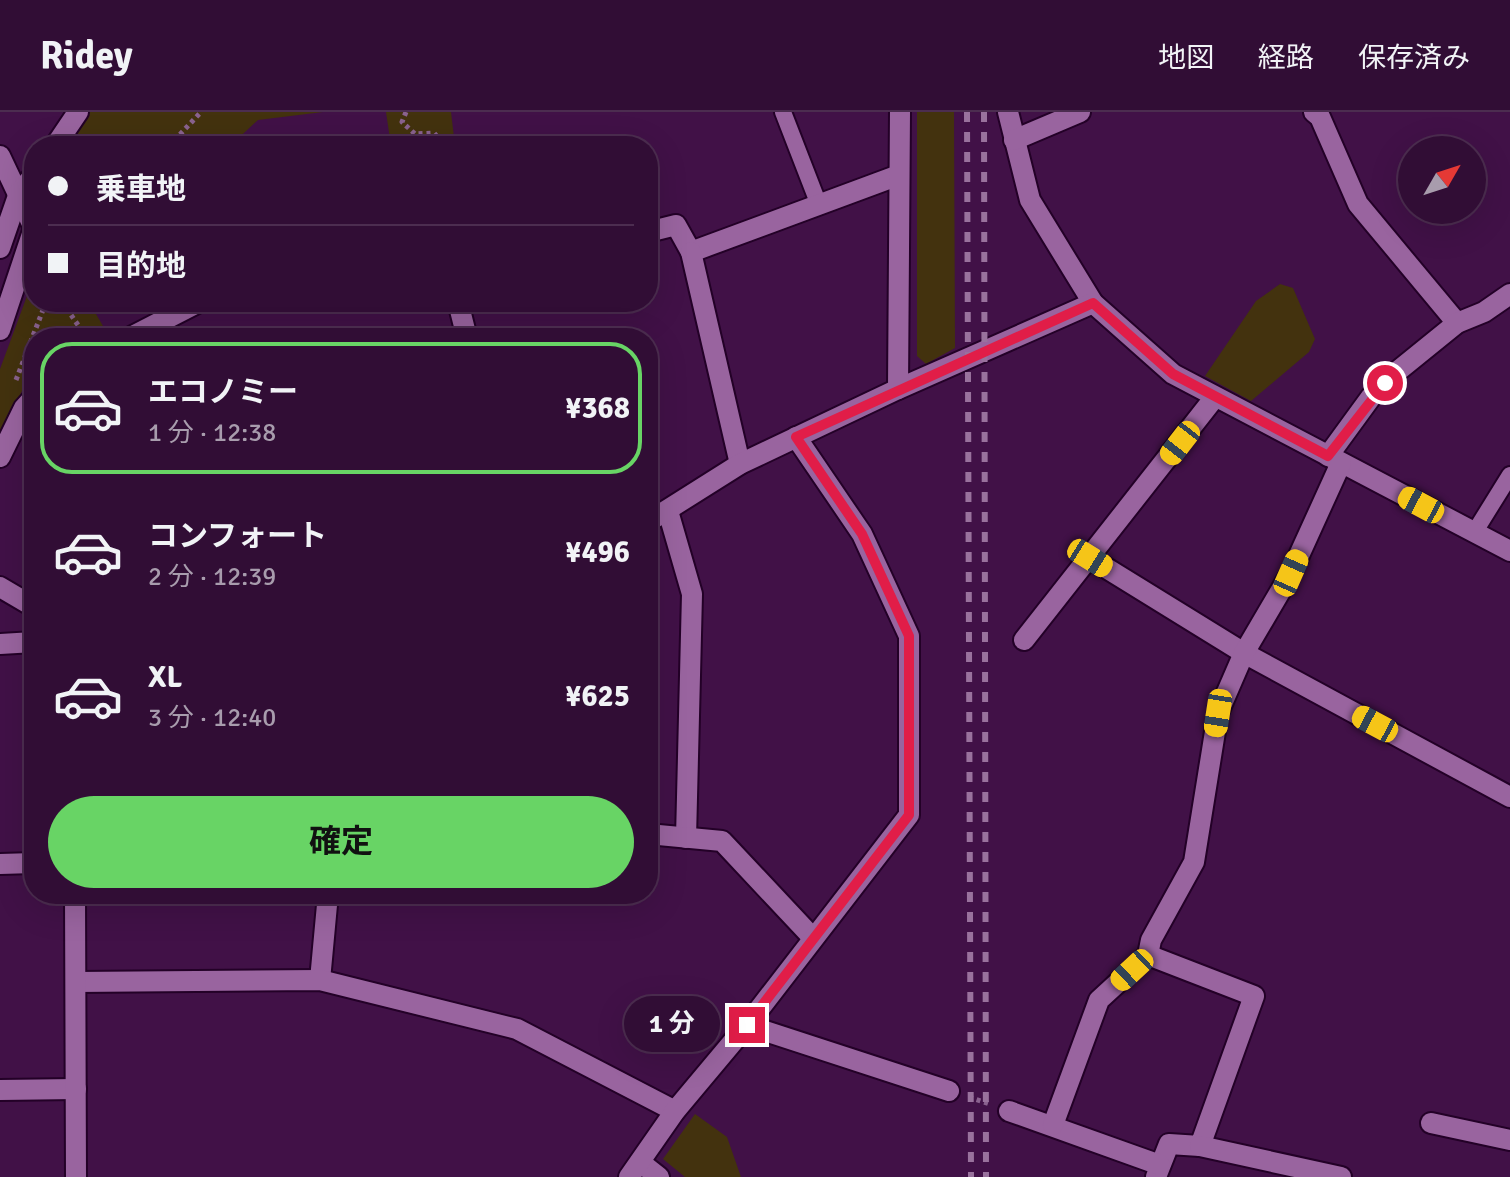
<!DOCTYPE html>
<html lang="ja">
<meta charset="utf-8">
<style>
:root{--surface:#310d35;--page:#3d1b41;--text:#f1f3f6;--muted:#a89cad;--line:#4c2d50;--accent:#68d465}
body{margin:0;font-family:Signika,"Noto Sans JP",sans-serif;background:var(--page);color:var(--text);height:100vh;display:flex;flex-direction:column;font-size:30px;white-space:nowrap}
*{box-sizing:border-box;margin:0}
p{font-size:26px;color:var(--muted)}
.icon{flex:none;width:44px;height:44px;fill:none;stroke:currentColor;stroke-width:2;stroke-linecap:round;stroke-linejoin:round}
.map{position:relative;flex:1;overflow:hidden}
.drawer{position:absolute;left:24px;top:216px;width:634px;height:576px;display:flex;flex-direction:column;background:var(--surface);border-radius:32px;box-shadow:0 8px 32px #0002,0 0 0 2px var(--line)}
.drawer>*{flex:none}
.top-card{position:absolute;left:24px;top:24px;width:634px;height:176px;border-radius:32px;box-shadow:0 8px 32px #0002,0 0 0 2px var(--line);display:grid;align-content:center;height:176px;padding:0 24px;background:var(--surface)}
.needle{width:52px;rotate:51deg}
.buttons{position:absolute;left:1398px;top:24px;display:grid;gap:16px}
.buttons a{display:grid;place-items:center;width:88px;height:88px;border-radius:50%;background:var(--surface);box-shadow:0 8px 32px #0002,0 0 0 2px var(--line);font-size:40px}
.end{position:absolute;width:36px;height:36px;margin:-18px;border:10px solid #e11d48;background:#fff;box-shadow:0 0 0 4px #fff}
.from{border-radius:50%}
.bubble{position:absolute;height:56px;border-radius:28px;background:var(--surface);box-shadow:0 8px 32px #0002,0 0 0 2px var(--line);font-size:26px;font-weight:700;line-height:56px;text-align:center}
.car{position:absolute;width:24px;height:48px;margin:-24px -12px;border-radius:10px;box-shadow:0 0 6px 2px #0007;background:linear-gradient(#f5c518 24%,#345 0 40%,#f5c518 0 76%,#345 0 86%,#f5c518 0)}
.top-card b{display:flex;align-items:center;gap:28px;height:76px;font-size:30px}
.top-card b+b{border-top:2px solid var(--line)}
.top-card i{width:20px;height:20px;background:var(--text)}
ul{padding:14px 0 0;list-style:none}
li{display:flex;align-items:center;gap:24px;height:132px;margin:0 16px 12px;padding:0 8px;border:4px solid transparent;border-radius:32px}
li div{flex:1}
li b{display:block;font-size:30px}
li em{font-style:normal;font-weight:700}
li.selected{border-color:var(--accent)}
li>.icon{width:72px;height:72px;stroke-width:1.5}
.action{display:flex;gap:16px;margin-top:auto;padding:16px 24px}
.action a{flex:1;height:92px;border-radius:48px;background:var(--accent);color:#111;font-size:32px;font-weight:700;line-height:92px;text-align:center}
header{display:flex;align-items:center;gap:48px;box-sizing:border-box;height:112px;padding:0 40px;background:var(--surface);border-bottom:2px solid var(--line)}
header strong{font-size:38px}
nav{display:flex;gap:44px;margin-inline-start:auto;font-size:28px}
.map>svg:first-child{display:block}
.green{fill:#43320e}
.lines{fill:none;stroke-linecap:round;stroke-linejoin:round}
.service-casing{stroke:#230127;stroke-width:20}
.minor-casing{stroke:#230127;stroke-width:24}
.tertiary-casing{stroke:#230127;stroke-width:24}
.path{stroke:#8a628f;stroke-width:5;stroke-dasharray:4 4;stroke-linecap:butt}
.service{stroke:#99649f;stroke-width:16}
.minor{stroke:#99649f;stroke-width:20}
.tertiary{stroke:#99649f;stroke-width:20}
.rail{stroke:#99729d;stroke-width:6;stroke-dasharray:10 10;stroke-linecap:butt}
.route{stroke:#e11d48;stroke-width:10}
</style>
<header>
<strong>Ridey</strong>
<nav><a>地図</a><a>経路</a><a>保存済み</a></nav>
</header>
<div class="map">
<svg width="1510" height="1065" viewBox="0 0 1510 1065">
<rect width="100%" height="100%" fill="#411147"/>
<!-- green -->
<g class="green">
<path d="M89,0H323L258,8L230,34H65Z"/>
<path d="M386,0H451L455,34H391Z"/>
<path d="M917,0H954L955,236L926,252L917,244Z"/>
<path d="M34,165V190H89L110,226H34V269L24,275L0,323V257Z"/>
<path d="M1280,172L1293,176L1315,227L1309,240L1251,289L1205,264L1256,189Z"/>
<path d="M695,1002L727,1025L741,1065H685L663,1047Z"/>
</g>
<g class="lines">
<defs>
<g id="service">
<path d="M783,0L819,93"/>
<path d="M1474,421L1510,363"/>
</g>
<g id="minor">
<path d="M1008,0L1030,88L1093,191L1173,262L1510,439"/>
<path d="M1314,0L1320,5L1358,92L1457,211"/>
<path d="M1014,28L1080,0"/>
<path d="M55,34L78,0"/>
<path d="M0,44L34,116L0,218"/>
<path d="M648,120L676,113L691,140L899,63"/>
<path d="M0,136L19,81L34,63"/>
<path d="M691,140L740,352"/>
<path d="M458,190L467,226"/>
<path d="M129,226L199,190"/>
<path d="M898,277L1093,191"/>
<path d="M1328,344L1371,285L1399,258L1457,211L1484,200L1510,182"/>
<path d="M0,345L24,296L34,285"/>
<path d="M668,399L692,482L686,726"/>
<path d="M1090,446L1244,541L1510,685"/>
<path d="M0,475L34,495"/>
<path d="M1024,528L1215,285"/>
<path d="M648,722L722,729L813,826"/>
<path d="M0,752L34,751"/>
<path d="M1148,843L1254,884L1200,1034L1169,1032L1156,1065"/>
<path d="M320,868L328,782"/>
<path d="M76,870L320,868L517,917L675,999"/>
<path d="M747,913L949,979"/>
<path d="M0,978L76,977"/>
<path d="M1009,999L1160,1053"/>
<path d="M1431,1011L1510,1028"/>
<path d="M1053,1013L1099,888L1148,843L1151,828L1194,750L1218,601L1244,541L1291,461L1341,351"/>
<path d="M1200,1034L1341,1065"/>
<path d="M640,1050L659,1065"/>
<path d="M629,1065L675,999L747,913L909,703V524L862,422L796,325"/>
</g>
<g id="tertiary">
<path d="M648,410L740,352L898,277L900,0"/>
<path d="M0,532L34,530"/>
<path d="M75,782L76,1065"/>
</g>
</defs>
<!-- service casing -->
<use href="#service" class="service-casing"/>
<!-- minor casing -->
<use href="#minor" class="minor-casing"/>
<!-- tertiary casing -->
<use href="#tertiary" class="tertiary-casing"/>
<!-- path -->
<g class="path">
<path d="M406,0L402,10L415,22L434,21L445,34"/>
<path d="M169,34L201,0"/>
<path d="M62,190L87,226"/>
<path d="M16,268L46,190"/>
<path d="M969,985L990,992"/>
</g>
<!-- service -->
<use href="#service" class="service"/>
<!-- minor -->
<use href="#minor" class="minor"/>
<!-- tertiary -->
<use href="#tertiary" class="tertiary"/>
<!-- rail -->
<g class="rail">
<path d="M967,0L971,1065"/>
<path d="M984,0L986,1065"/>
</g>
</g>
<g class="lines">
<!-- route -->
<path class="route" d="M747,913L909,703V524L862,422L796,325L1093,191L1173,262L1328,344L1385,271"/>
</g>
</svg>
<div class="buttons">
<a><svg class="needle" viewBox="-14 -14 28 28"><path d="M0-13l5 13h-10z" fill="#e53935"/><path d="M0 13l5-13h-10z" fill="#a89cad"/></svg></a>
</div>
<i class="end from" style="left:1385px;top:271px"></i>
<i class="end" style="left:747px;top:913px"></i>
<div class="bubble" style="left:624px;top:884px;width:96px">1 分</div>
<i class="car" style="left:1180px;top:331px;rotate:218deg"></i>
<i class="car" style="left:1421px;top:393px;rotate:298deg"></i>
<i class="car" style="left:1090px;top:446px;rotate:122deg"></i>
<i class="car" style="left:1291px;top:461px;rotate:24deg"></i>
<i class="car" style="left:1218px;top:601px;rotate:189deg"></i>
<i class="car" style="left:1375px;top:612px;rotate:298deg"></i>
<i class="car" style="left:1132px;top:858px;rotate:227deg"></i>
<div class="top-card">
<b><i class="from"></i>乗車地</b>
<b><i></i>目的地</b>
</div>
<section class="drawer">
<ul>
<li class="selected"><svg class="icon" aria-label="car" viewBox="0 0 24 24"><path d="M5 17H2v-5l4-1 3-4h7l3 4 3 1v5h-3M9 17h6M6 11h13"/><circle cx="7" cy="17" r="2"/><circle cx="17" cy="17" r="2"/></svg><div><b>エコノミー</b><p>1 分 · 12:38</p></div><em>¥368</em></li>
<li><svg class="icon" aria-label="car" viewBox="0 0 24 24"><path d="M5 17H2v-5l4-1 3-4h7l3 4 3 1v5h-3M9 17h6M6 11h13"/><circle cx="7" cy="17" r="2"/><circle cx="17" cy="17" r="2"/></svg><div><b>コンフォート</b><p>2 分 · 12:39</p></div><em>¥496</em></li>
<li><svg class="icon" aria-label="car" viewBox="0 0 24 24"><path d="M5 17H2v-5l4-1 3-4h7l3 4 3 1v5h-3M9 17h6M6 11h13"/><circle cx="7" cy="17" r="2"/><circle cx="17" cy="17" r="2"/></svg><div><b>XL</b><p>3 分 · 12:40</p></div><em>¥625</em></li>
</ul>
<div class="action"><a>確定</a></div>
</section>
</div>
